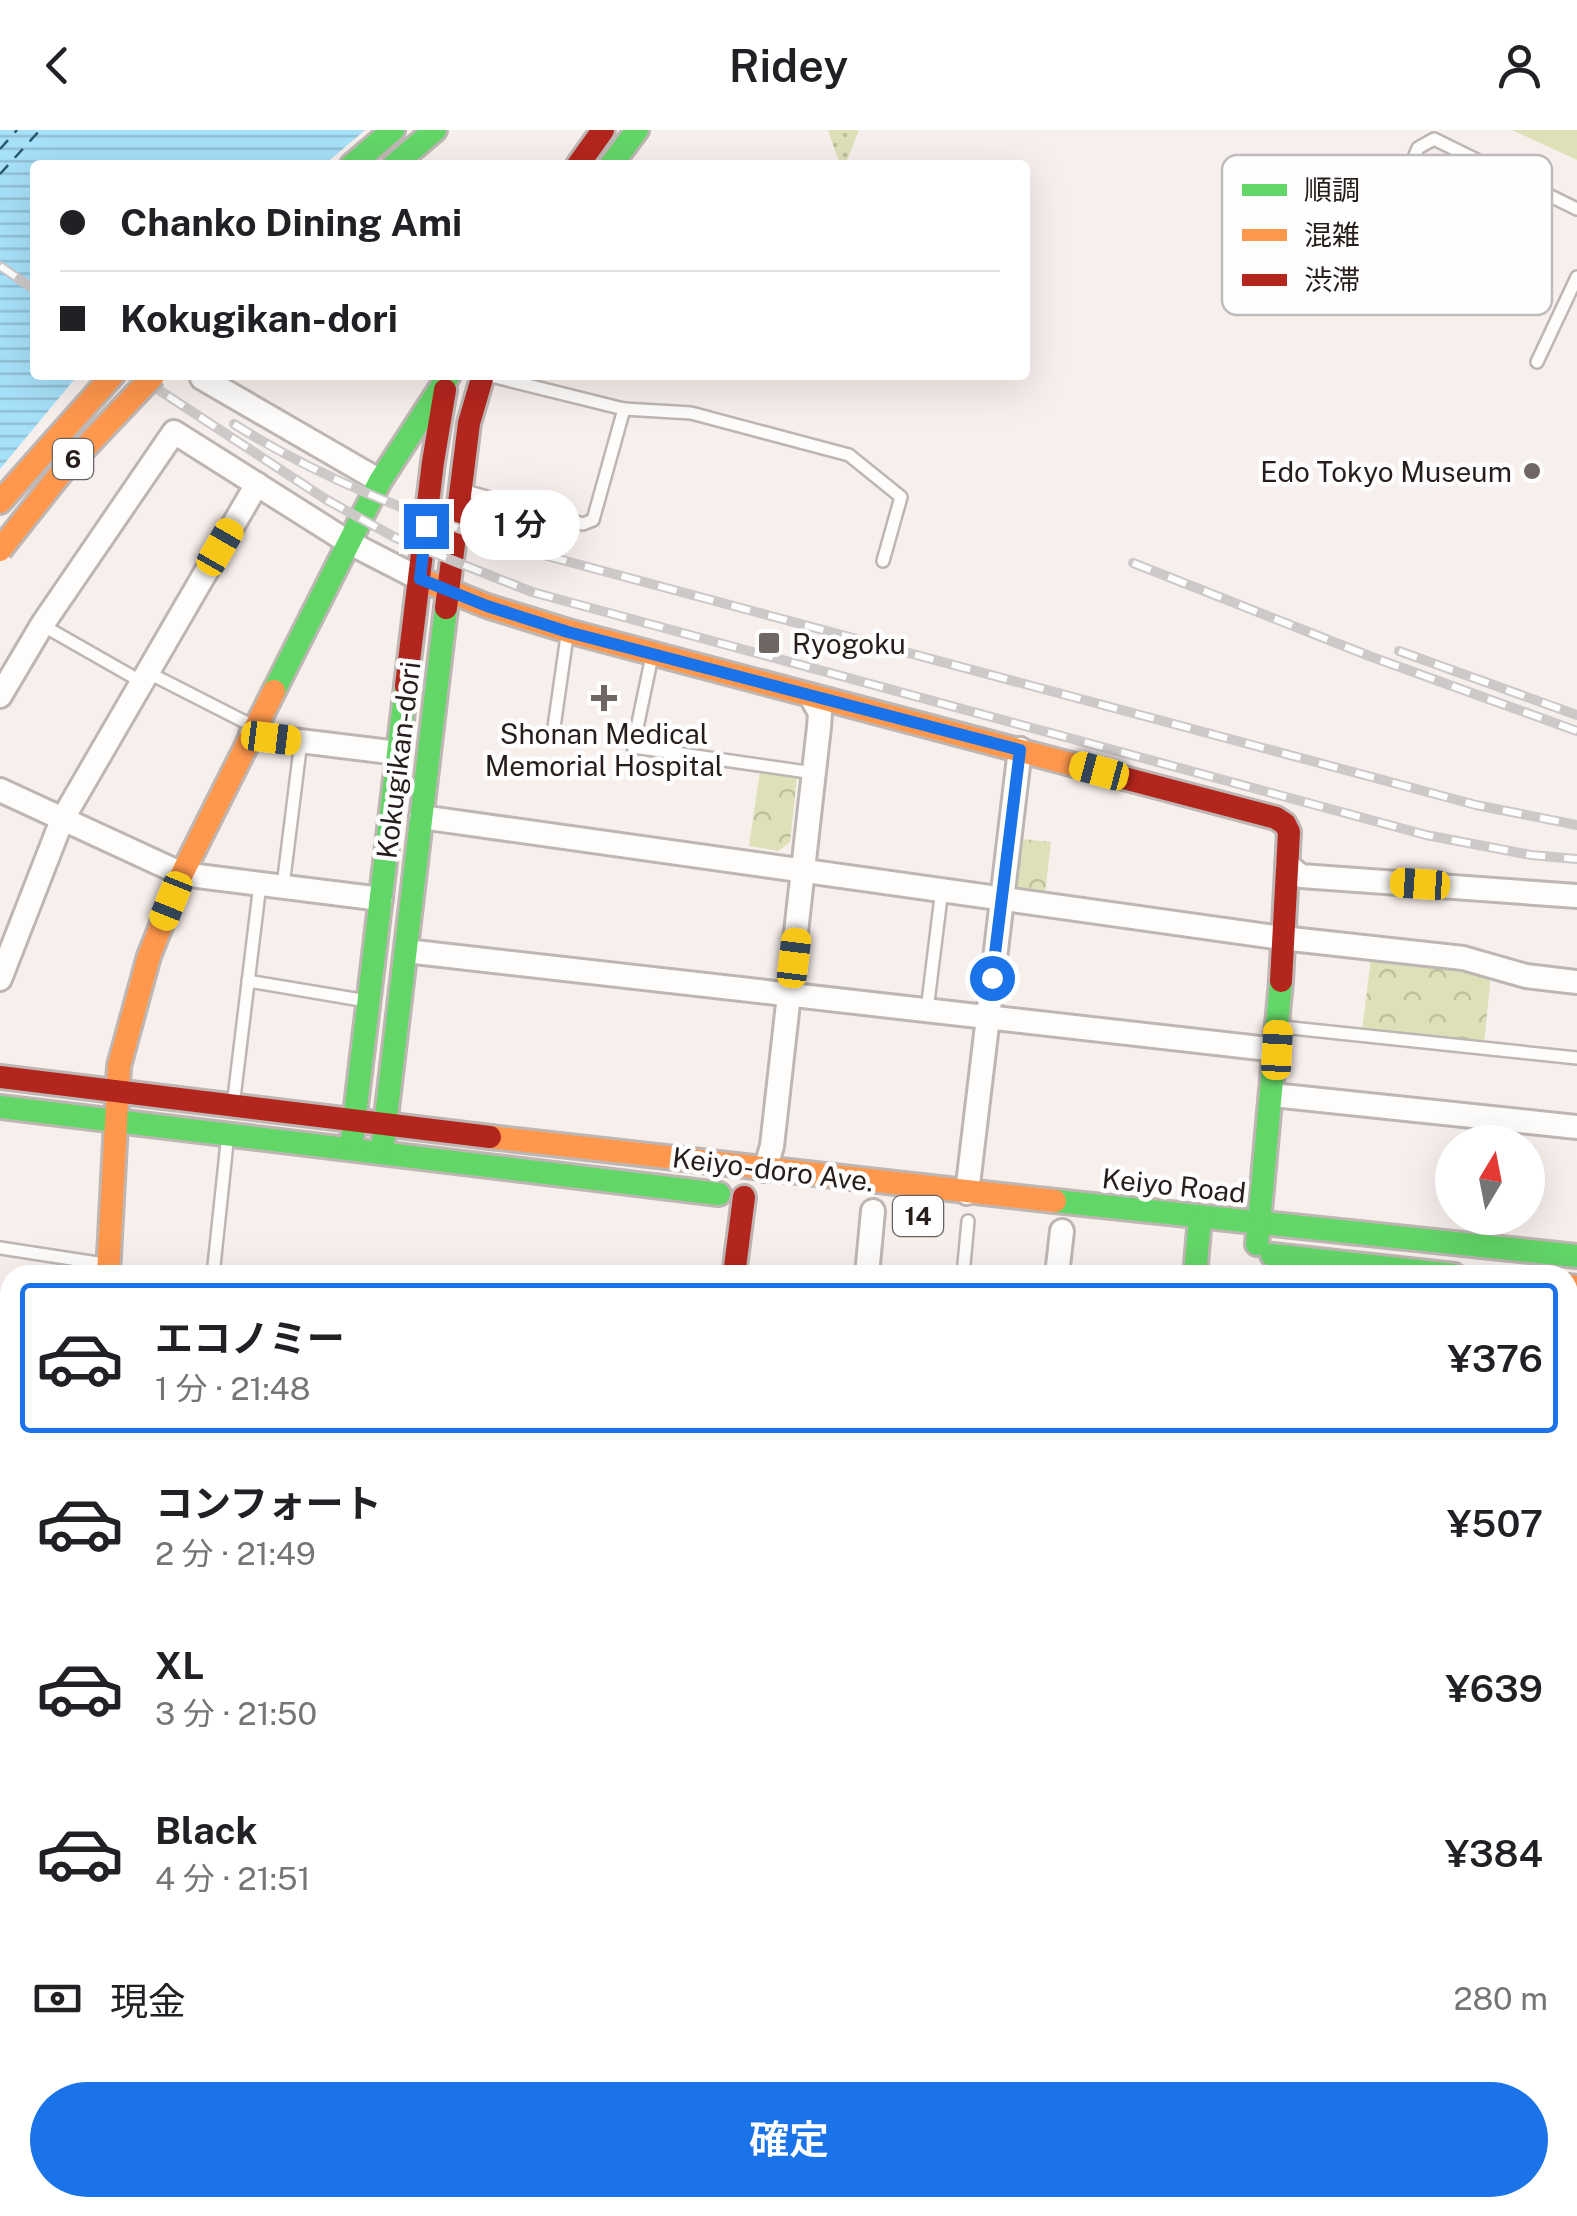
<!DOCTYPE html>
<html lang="ja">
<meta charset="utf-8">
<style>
:root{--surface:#fff;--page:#f6f6f6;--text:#202124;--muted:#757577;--line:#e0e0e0;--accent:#1a73e8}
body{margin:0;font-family:"Public Sans","Noto Sans JP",sans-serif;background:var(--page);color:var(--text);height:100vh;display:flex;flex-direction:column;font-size:38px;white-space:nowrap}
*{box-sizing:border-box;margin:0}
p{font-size:32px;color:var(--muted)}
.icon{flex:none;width:55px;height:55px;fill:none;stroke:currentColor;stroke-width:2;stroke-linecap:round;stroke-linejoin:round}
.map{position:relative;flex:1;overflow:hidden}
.drawer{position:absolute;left:0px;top:1135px;width:1578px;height:952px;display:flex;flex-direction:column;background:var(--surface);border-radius:30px 30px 0 0;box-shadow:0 10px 40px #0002}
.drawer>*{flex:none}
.guide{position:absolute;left:30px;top:30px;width:1000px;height:220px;border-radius:10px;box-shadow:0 10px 40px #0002;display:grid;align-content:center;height:220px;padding:0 30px;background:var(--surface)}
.needle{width:65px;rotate:10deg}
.fabs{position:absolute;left:1435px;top:995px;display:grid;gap:20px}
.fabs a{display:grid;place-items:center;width:110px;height:110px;border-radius:50%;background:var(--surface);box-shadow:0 10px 40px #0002;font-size:50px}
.end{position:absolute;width:45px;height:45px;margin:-22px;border:12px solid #1a73e8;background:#fff;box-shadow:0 0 0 5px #fff}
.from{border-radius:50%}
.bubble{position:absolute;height:70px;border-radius:35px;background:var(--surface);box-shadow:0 10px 40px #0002;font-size:32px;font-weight:600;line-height:70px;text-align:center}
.car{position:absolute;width:30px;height:60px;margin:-30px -15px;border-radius:12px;box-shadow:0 0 8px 2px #0007;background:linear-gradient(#f5c518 24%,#345 0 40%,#f5c518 0 76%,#345 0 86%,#f5c518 0)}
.guide b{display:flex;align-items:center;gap:35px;height:95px;font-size:38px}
.guide b+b{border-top:2px solid var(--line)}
.guide i{width:25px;height:25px;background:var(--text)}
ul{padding:18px 0 0;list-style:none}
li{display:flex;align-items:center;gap:30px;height:150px;margin:0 20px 15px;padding:0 10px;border:5px solid transparent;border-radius:10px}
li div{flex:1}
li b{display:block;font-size:38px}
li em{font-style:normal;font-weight:600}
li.selected{border-color:var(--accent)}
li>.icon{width:90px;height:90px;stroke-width:1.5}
.pay{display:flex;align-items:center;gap:25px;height:110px;padding:0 30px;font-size:38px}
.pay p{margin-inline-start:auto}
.cta{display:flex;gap:20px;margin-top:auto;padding:20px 30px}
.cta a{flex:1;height:115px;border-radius:60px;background:var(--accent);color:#fff;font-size:40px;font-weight:600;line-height:115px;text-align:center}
header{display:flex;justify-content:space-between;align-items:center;height:130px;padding:0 30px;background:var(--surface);font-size:45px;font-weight:600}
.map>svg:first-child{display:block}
.grass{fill:url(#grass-dots)}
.forest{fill:url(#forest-crowns)}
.pitch{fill:#dee1b8}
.water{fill:url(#water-rules)}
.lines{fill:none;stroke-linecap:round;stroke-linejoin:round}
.ferry{stroke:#2a586c;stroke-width:2.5;stroke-dasharray:12 10;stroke-linecap:butt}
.lane-casing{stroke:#beb6b3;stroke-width:16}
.street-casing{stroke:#beb6b3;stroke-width:28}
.fast-casing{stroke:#beb6b3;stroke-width:28}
.slow-casing{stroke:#beb6b3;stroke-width:28}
.jam-casing{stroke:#beb6b3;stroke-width:28}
.lane{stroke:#fefdfc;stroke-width:11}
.street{stroke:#fefdfc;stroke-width:22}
.fast{stroke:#63d668;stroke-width:22}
.slow{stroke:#ff974d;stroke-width:22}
.jam{stroke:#b3261e;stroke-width:22}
.rail-casing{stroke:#ccc9c8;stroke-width:10}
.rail{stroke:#fefefe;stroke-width:6;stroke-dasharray:19;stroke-linecap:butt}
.slow-bridge-casing{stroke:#beb6b3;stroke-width:28;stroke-linecap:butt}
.slow-bridge{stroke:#ff974d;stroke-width:22}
.route{stroke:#1a73e8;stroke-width:12}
.poi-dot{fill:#706764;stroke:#fefefe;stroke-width:4}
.labels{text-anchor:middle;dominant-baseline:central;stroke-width:9;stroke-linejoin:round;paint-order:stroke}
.shield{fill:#fefefe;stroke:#68615f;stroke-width:2.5}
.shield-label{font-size:25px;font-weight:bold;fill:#271e1b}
.poi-label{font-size:28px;fill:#271e1b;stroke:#fefefe;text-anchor:end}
.street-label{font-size:28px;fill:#271e1b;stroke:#fefefe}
.key{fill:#fefefe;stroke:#bebbba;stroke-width:2.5}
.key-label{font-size:28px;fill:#271e1b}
</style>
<header><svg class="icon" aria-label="back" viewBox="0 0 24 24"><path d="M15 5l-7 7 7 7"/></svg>Ridey<svg class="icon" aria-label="person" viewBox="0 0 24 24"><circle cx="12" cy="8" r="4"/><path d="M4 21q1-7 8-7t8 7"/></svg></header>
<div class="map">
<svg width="1577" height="2086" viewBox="0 0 1577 2086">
<defs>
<pattern id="grass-dots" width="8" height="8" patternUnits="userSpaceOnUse" patternTransform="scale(2.5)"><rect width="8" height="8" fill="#dee1b8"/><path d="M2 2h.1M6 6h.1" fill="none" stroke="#bec19e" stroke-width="1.8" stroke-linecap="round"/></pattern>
<pattern id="forest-crowns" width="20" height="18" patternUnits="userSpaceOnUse" patternTransform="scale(2.5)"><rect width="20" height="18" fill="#dee1b8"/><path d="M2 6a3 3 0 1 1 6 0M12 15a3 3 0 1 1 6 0" fill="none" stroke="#bec19e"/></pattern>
<pattern id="water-rules" width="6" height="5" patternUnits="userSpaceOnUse" patternTransform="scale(2.5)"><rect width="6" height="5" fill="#a7e0f9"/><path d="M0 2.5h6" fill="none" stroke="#90c0d5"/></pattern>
</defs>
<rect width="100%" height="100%" fill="#f7efec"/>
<!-- grass -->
<path class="grass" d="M828,0H859L845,35H840Z"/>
<!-- forest -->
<g class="forest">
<path d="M760,641L797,647L790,712L778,721L749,716Z"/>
<path d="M1014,708L1051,712L1045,763L1007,759Z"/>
<path d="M1371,828L1491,844L1484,915L1362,902Z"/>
<path d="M1568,1332L1577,1333L1568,1443Z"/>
</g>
<!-- pitch -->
<path class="pitch" d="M1512,0H1577V30Z"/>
<!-- water -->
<g class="water">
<path d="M0,0H365L324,35H35V245H78L0,339Z"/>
<path d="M0,1785L10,1786V1881L0,1882Z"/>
<path d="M1568,1965L1577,1966V2063L1568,2062Z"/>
</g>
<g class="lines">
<!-- ferry -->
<g class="ferry">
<path d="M0,19L17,0"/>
<path d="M0,44L40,0"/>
</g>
<defs>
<g id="lane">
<path d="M1405,50L1418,18L1434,9L1577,79"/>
<path d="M1537,232L1577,147"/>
<path d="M624,279L691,283L849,325L901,367L883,431"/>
<path d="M462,360L583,394L593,390L624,279L487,245"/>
<path d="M42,495L142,552"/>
<path d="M652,526L633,617L814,643"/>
<path d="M147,542L255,597"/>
<path d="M553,604L567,506"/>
<path d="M283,756L301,611"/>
<path d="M248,851L367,871"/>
<path d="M927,880L942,759"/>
<path d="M1282,897L1577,928"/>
<path d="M234,968L260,754"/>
<path d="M0,1118L104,1134"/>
<path d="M213,1145L227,1013"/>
<path d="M963,1145L968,1091"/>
<path d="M0,1343L10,1345"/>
<path d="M0,1593L10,1594"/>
<path d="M1568,1638L1577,1639"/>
<path d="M1568,1804L1577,1805"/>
<path d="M34,2086L58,2078"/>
<path d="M1491,2086L1492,2078"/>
</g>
<g id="street">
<path d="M202,248L380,351"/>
<path d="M0,566L42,495L174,302L348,412L420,449"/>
<path d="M251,605L398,623"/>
<path d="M0,660L182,744L381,769"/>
<path d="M421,687L1282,808L1463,828L1526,846L1577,852"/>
<path d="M1287,735L1301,746L1577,766"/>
<path d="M406,821L1277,920"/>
<path d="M0,849L62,690L257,354"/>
<path d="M1273,965L1577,997"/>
<path d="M765,1040L772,1016L819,597L820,583L810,565"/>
<path d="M967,1063L1020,619"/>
<path d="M867,1145L873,1081"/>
<path d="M1057,1145L1062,1101"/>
<path d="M0,1192L10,1193"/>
<path d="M1568,1319L1577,1320"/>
<path d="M0,1468L10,1470"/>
<path d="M1568,1553L1577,1554"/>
<path d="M1568,1718L1577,1719"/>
<path d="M1568,1893L1577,1894"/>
<path d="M0,1960L10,1959"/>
<path d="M834,2086L835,2078"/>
</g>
<g id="fast">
<path d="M352,35L393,0"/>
<path d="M394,35L435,0"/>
<path d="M611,35L637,0"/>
<path d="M274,561L380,351L449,245"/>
<path d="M0,977L719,1064"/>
<path d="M352,1010L406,556"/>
<path d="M383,1013L446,478"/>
<path d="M1055,1071L1577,1126"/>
<path d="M1257,1114L1281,851"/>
<path d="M1272,1125L1454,1145"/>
<path d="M1195,1145L1200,1088"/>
<path d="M197,2078L200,2086"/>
<path d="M1338,2078V2086"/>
</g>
<g id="slow">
<path d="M0,372L113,245"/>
<path d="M420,449L487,476L568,501L1082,637"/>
<path d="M490,1007L1055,1071"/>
<path d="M108,1145L119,936L149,826L182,744L274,561"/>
<path d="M1568,1156L1577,1157"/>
<path d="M0,1712L10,1713"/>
<path d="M0,1825H10"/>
<path d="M1568,2018L1577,2019"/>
<path d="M1031,2078L1104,2086"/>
<path d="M623,2086L624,2078"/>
</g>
<g id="jam">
<path d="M578,35L603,0"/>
<path d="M446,478L469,293L483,245"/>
<path d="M406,556L433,332L445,260"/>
<path d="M1082,637L1276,688L1285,694L1289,702L1281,851"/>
<path d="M0,947L490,1007"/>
<path d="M734,1145L744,1067"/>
</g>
</defs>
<!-- lane casing -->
<use href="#lane" class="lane-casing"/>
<!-- street casing -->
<use href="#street" class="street-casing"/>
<!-- fast casing -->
<use href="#fast" class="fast-casing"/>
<!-- slow casing -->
<use href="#slow" class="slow-casing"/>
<!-- jam casing -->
<use href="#jam" class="jam-casing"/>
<!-- lane -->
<use href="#lane" class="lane"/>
<!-- street -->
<use href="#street" class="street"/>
<!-- fast -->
<use href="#fast" class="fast"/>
<!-- slow -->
<use href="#slow" class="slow"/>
<!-- jam -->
<use href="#jam" class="jam"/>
<defs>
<g id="rail">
<path d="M0,136L35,160"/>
<path d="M136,245L327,370L396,408L532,462L1426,705L1531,725L1577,729"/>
<path d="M234,294C324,351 420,387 521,419L1476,675L1577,695"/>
<path d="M1133,433L1372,527L1577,601"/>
<path d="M1399,521L1577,585"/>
</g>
</defs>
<!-- rail casing -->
<use href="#rail" class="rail-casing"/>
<!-- rail -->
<use href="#rail" class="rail"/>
<defs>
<path id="slow-bridge" d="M0,420L61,343L154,245"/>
</defs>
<!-- slow-bridge casing -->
<use href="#slow-bridge" class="slow-bridge-casing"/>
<!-- slow-bridge -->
<use href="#slow-bridge" class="slow-bridge"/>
</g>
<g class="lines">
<!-- route -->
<path class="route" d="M426,396L420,449L487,476L568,502L1020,620L992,848"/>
</g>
<!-- markers -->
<g class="poi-dot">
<circle cx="1532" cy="341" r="10"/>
<rect x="757" y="501" width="24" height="24" rx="5"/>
<path d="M599 553h10v10h10v10h-10v10h-10v-10h-10v-10h10z"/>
</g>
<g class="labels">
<!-- shield labels -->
<g class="shield">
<rect x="53" y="309" width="40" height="40" rx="8"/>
<rect x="893" y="1066" width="50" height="40" rx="8"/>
</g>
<g class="shield-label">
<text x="73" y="329">6</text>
<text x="918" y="1086">14</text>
</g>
<!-- poi labels -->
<g class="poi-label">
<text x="1512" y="341">Edo Tokyo Museum</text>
<text x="792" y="513" text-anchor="start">Ryogoku</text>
<text x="604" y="603" text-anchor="middle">Shonan Medical<tspan x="604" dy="32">Memorial Hospital</tspan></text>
</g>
<!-- street labels -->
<g class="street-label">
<text transform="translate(398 630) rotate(-83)">Kokugikan-dori</text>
<text transform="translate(773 1039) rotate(7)">Keiyo-doro Ave.</text>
<text transform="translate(1174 1055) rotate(6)">Keiyo Road</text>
</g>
</g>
<!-- legend -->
<rect x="1222" y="25" width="330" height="160" rx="15" class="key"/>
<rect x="1242" y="54" width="45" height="12" fill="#63d668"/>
<rect x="1242" y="99" width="45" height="12" fill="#ff974d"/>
<rect x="1242" y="144" width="45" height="12" fill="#b3261e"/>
<g class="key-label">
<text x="1304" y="70">順調</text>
<text x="1304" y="115">混雑</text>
<text x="1304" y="160">渋滞</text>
</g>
</svg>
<div class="fabs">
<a><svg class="needle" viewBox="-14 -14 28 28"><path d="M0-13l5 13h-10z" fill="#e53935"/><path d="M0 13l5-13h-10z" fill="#757577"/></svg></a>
</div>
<i class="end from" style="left:992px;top:848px"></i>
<i class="end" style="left:426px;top:396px"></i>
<div class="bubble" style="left:460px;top:360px;width:120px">1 分</div>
<i class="car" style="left:220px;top:417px;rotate:30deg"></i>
<i class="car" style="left:271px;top:608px;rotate:97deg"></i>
<i class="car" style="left:1099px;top:641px;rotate:285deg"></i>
<i class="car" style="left:1420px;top:754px;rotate:274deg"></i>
<i class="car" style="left:171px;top:771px;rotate:202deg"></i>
<i class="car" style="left:794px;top:828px;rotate:7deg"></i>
<i class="car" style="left:1277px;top:920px;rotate:3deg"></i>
<div class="guide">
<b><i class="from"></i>Chanko Dining Ami</b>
<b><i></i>Kokugikan-dori</b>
</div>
<section class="drawer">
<ul>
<li class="selected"><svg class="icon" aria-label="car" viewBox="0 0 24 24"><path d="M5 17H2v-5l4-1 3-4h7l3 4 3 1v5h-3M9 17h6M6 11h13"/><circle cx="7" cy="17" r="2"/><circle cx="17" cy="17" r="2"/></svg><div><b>エコノミー</b><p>1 分 · 21:48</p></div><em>¥376</em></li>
<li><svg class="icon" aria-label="car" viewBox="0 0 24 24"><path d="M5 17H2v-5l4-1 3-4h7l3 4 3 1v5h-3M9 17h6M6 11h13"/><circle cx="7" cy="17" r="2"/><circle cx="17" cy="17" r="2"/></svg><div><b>コンフォート</b><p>2 分 · 21:49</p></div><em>¥507</em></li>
<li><svg class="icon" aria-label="car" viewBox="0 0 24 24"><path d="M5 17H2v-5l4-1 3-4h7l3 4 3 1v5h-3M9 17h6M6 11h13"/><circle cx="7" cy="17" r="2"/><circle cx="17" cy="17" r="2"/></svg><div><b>XL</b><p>3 分 · 21:50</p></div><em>¥639</em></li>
<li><svg class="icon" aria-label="car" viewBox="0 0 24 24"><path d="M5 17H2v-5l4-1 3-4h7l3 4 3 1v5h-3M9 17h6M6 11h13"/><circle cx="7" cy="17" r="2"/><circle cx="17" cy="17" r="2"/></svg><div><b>Black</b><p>4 分 · 21:51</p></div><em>¥384</em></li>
</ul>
<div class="pay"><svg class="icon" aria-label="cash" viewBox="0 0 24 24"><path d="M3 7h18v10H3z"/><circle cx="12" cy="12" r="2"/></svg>現金<p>280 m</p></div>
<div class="cta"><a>確定</a></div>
</section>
</div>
